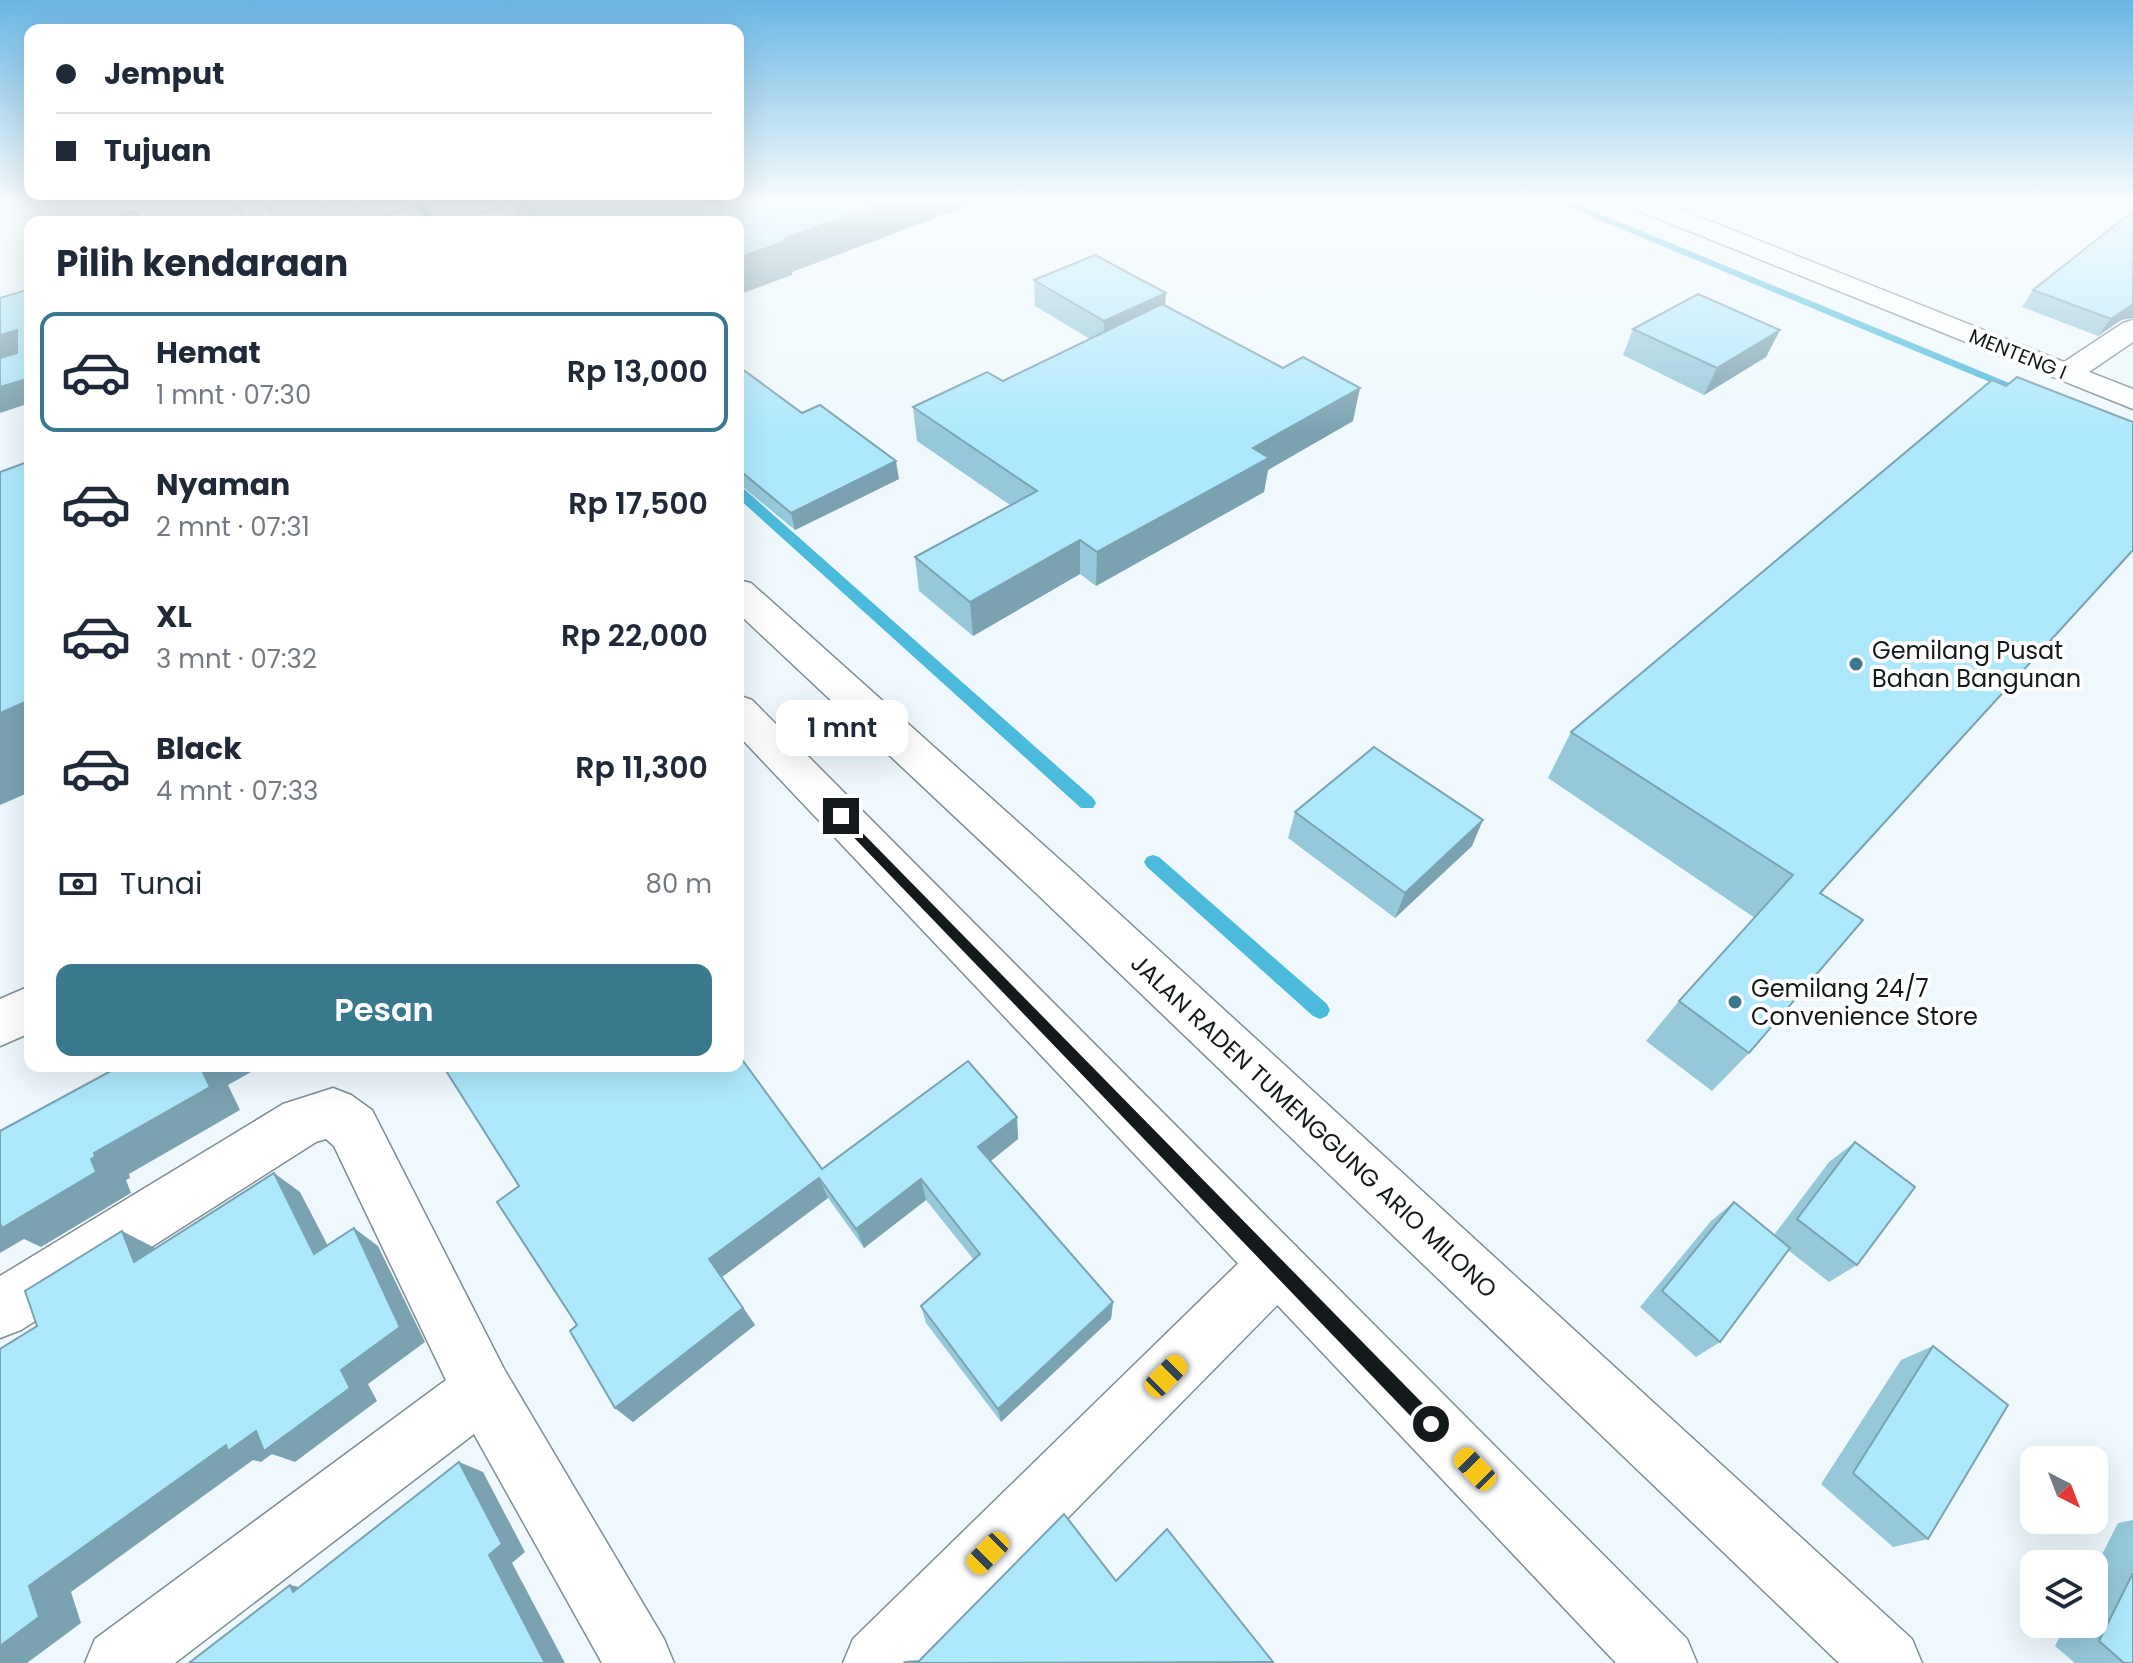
<!DOCTYPE html>
<html lang="id">
<meta charset="utf-8">
<style>
:root{--surface:#fff;--page:#f2f2f3;--text:#1f2937;--muted:#747a83;--line:#e0e1e3;--accent:#39788d}
body{margin:0;font-family:Poppins,sans-serif;background:var(--page);color:var(--text);height:100vh;display:flex;flex-direction:column;font-size:30px;white-space:nowrap}
*{box-sizing:border-box;margin:0}
p{font-size:26px;color:var(--muted)}
.icon{flex:none;width:44px;height:44px;fill:none;stroke:currentColor;stroke-width:2;stroke-linecap:round;stroke-linejoin:round}
.map{position:relative;flex:1;overflow:hidden}
.sheet{position:absolute;left:24px;top:216px;width:720px;height:856px;display:flex;flex-direction:column;background:var(--surface);border-radius:16px;box-shadow:0 8px 32px #0002}
.sheet>*{flex:none}
.banner{position:absolute;left:24px;top:24px;width:720px;height:176px;border-radius:16px;box-shadow:0 8px 32px #0002;display:grid;align-content:center;height:176px;padding:0 32px;background:var(--surface)}
.needle{width:52px;rotate:138deg}
.fabs{position:absolute;left:2020px;top:1446px;display:grid;gap:16px}
.fabs a{display:grid;place-items:center;width:88px;height:88px;border-radius:16px;background:var(--surface);box-shadow:0 8px 32px #0002;font-size:40px}
.end{position:absolute;width:36px;height:36px;margin:-18px;border:10px solid #141a1c;background:#fff;box-shadow:0 0 0 4px #fff}
.from{border-radius:50%}
.bubble{position:absolute;height:56px;border-radius:16px;background:var(--surface);box-shadow:0 8px 32px #0002;font-size:26px;font-weight:600;line-height:56px;text-align:center}
.car{position:absolute;width:24px;height:48px;margin:-24px -12px;border-radius:10px;box-shadow:0 0 6px 2px #0007;background:linear-gradient(#f5c518 24%,#345 0 40%,#f5c518 0 76%,#345 0 86%,#f5c518 0)}
.banner b{display:flex;align-items:center;gap:28px;height:76px;font-size:30px}
.banner b+b{border-top:2px solid var(--line)}
.banner i{width:20px;height:20px;background:var(--text)}
ul{padding:0;list-style:none}
li{display:flex;align-items:center;gap:24px;height:120px;margin:0 16px 12px;padding:0 16px;border:4px solid transparent;border-radius:16px}
li div{flex:1}
li b{display:block;font-size:30px}
li em{font-style:normal;font-weight:600}
li.current{border-color:var(--accent)}
li>.icon{width:72px;height:72px;stroke-width:1.5}
h2{padding:0 32px;font-size:36px;line-height:96px}
.pay{display:flex;align-items:center;gap:20px;height:88px;padding:0 32px;font-size:30px}
.pay p{margin-inline-start:auto}
.cta{display:flex;gap:16px;margin-top:auto;padding:16px 32px}
.cta a{flex:1;height:92px;border-radius:16px;background:var(--accent);color:#fff;font-size:32px;font-weight:600;line-height:92px;text-align:center}
.map>svg:first-child{display:block}
.lines{fill:none;stroke-linecap:round;stroke-linejoin:round}
.stream{fill:#4cbadc;fill-rule:evenodd}
.street-casing{stroke:#7e8e94;stroke-width:3}
.highway-casing{stroke:#7e8e94;stroke-width:3}
.street{fill:#fff;fill-rule:evenodd}
.highway{fill:#fff;fill-rule:evenodd}
.wall{fill:#96c8da}
.shaded-wall{fill:#7aa2b1}
.building{fill:#aee8fd;stroke:#7aa2b1;stroke-width:2}
.route{fill:#141a1c}
.poi-dot{fill:#39788d;stroke:#fff;stroke-width:3}
.labels{text-anchor:middle;dominant-baseline:central;stroke-width:8;stroke-linejoin:round;paint-order:stroke}
.far-street-label{font-size:20px;fill:#141a1c;stroke:#fff}
.poi-label{font-size:24px;fill:#141a1c;stroke:#fff;text-anchor:start}
.street-label{font-size:24px;fill:#141a1c;stroke:#fff}
</style>
<div class="map">
<svg width="2133" height="1663" viewBox="0 0 2133 1663">
<rect width="100%" height="100%" fill="#eff9fd"/>
<g class="lines">
<!-- stream -->
<g class="stream">
<path d="M406,201H418L442,222H430Z"/>
<path d="M1554,201H1569L2036,394L2026,397Z"/>
<path d="M738,487L743,488L1093,798L1096,803L1093,808H1081L738,498Z"/>
<path d="M1153,855L1159,857L1327,1004L1330,1010L1327,1016L1320,1019L1313,1016L1147,867L1144,862L1147,857Z"/>
</g>
<defs>
<g id="street">
<path d="M374,201H416L412,206L357,222L341,221L337,216L341,211Z"/>
<path d="M523,201H562L558,206L511,222H472L476,216Z"/>
<path d="M1623,201H1659L2064,362L2123,323L2133,320V342L2089,372L2133,389V409L1627,206Z"/>
<path d="M30,986V1033L0,1046V999Z"/>
<path d="M333,1088L351,1095L372,1110L504,1369L664,1639L674,1663H602L474,1434L175,1663H85L95,1639L446,1380L334,1146L326,1139L316,1142L21,1330L0,1338V1276L283,1104Z"/>
<path d="M1276,1238L1296,1246L1304,1266L1296,1286L925,1663H843L853,1639L1256,1246Z"/>
</g>
<g id="highway">
<path d="M232,201H259L278,222H251Z"/>
<path d="M321,201H349L369,222H341Z"/>
<path d="M738,580L751,583L1068,867L1912,1639L1922,1663H1839L1036,893L738,613Z"/>
<path d="M738,695L752,700L1687,1639L1697,1663H1616L738,735Z"/>
</g>
</defs>
<!-- street casing -->
<use href="#street" class="street-casing"/>
<!-- highway casing -->
<use href="#highway" class="highway-casing"/>
<!-- street -->
<use href="#street" class="street"/>
<!-- highway -->
<use href="#highway" class="highway"/>
</g>
<!-- wall -->
<g class="wall">
<path d="M479,201H980L792,272V275L738,222H518L511,202L498,206L495,203L484,206Z"/>
<path d="M1034,280L1166,293L1165,306L1353,421L1268,470L1264,492L1096,586L1080,574L973,636L919,591L915,557L1010,505L917,441L913,407L1003,381L1090,339L1035,306Z"/>
<path d="M2033,290L2121,320L2098,336L2022,307Z"/>
<path d="M1633,329L1780,330L1766,357L1704,395L1623,355Z"/>
<path d="M738,366L802,413L899,479L795,530L738,483Z"/>
<path d="M1571,732L1821,893L1749,1053L1712,1091L1646,1041L1679,1001L1755,918L1548,778Z"/>
<path d="M1295,812L1472,846L1395,918L1288,838Z"/>
<path d="M1017,1117L1018,1139L990,1161L1113,1302L1111,1319L1001,1422L926,1323L921,1306L974,1260L926,1200L864,1248L828,1198L722,1277L755,1325L633,1422L615,1408L577,1325L519,1186L822,1169Z"/>
<path d="M1855,1142L1857,1265L1829,1282L1788,1250L1720,1342L1696,1357L1640,1307L1711,1221L1734,1202L1774,1235L1829,1162Z"/>
<path d="M1933,1346L1928,1539L1893,1547L1821,1484L1901,1360Z"/>
<path d="M2133,1520V1663H2075L2055,1646L2066,1624H2094V1570L2118,1523Z"/>
</g>
<!-- shaded-wall -->
<g class="shaded-wall">
<path d="M482,201H494L495,203L484,206Z"/>
<path d="M497,201H511V202L498,206Z"/>
<path d="M888,201H980L792,272V275L738,295V258L784,239Z"/>
<path d="M1166,293L1164,319L1104,348V321Z"/>
<path d="M2133,304V318L2121,320L2098,336L2111,319Z"/>
<path d="M17,330L30,348L0,360V335Z"/>
<path d="M1780,330L1766,357L1704,395L1717,368Z"/>
<path d="M30,378V403L0,413V387Z"/>
<path d="M1360,388L1353,421L1268,470L1264,492L1096,586L1097,552L1253,448Z"/>
<path d="M896,461L899,479L795,530L791,513Z"/>
<path d="M1080,540V574L973,636L970,602Z"/>
<path d="M2133,550V551L1782,936L1820,893Z"/>
<path d="M30,700V792L0,805V713Z"/>
<path d="M1483,820L1472,846L1395,918L1405,893Z"/>
<path d="M200,1066H262L228,1085L240,1110L129,1174L130,1178L126,1180L131,1193L41,1247L24,1239L0,1253V1216L91,1159L94,1153Z"/>
<path d="M1017,1117L1018,1139L981,1169L978,1147Z"/>
<path d="M274,1173L300,1192L341,1271L314,1254Z"/>
<path d="M819,1178L828,1198L722,1277L755,1325L633,1422L615,1408L709,1259Z"/>
<path d="M921,1179L926,1200L864,1248L856,1229Z"/>
<path d="M354,1228L378,1246L425,1342L368,1384L377,1401L295,1462L272,1454L261,1462L253,1460L71,1592L81,1623L27,1663H0V1646L29,1586L226,1445L341,1370Z"/>
<path d="M122,1231L155,1248L134,1262Z"/>
<path d="M1113,1302L1111,1319L1001,1422L998,1409Z"/>
<path d="M459,1462L483,1472L525,1552L512,1563L565,1663H545L489,1555Z"/>
<path d="M290,1585L321,1592H293Z"/>
</g>
<!-- building -->
<g class="building">
<path d="M521,201H888L784,239L786,241L738,258V222H547Z"/>
<path d="M2133,211V304L2111,319L2033,290Z"/>
<path d="M135,212L144,222H101Z"/>
<path d="M1095,255L1166,293L1104,321L1034,280Z"/>
<path d="M30,289V378L0,387V358L17,353V330L0,335V298Z"/>
<path d="M1698,294L1780,330L1717,368L1633,329Z"/>
<path d="M1162,304L1283,368L1303,357L1360,388L1253,448L1269,458L1097,552L1080,540L970,602L915,557L1037,491L913,407L987,372L1003,381Z"/>
<path d="M738,366L802,413L820,405L896,461L791,513L738,469Z"/>
<path d="M2017,377L2133,422V550L1820,893L1863,920L1749,1053L1679,1001L1793,875L1571,732L1992,380L2006,386Z"/>
<path d="M30,461V700L0,713V472Z"/>
<path d="M1374,747L1483,820L1405,893L1295,812Z"/>
<path d="M738,1054L822,1169L968,1061L1017,1117L978,1147L1113,1302L998,1409L921,1306L980,1254L921,1179L856,1229L819,1178L709,1259L743,1308L615,1408L570,1331L577,1325L497,1202L519,1186L443,1066H738Z"/>
<path d="M120,1066H200L210,1087L94,1153L95,1157L91,1159L96,1172L2,1228L0,1223V1131Z"/>
<path d="M1855,1142L1915,1187L1857,1265L1797,1219Z"/>
<path d="M274,1173L314,1254L354,1228L400,1327L341,1370L350,1388L264,1451L256,1431L228,1451L226,1445L29,1586L39,1617L0,1646V1349L37,1326L25,1291L122,1231L134,1262Z"/>
<path d="M1734,1202L1790,1248L1720,1342L1662,1291Z"/>
<path d="M1933,1346L2008,1405L1928,1539L1853,1473Z"/>
<path d="M459,1462L502,1544L489,1555L545,1663H189L290,1585L293,1592Z"/>
<path d="M1064,1514L1116,1581L1167,1529L1273,1662L904,1663L905,1662L919,1661Z"/>
<path d="M2133,1573V1663H2124L2099,1641Z"/>
</g>
<!-- sky -->
<linearGradient id="sky" x2="0" y2="1"><stop stop-color="#69b6e3"/><stop offset="0.46" stop-color="#f8fcfe"/><stop offset="1" stop-color="#f8fcfe" stop-opacity="0"/></linearGradient>
<rect width="2133" height="434" fill="url(#sky)"/>
<!-- route -->
<path class="route" d="M841,811L1437,1418L1440,1424L1437,1430L1431,1433L1424,1430L836,819V812Z"/>
<!-- markers -->
<g class="poi-dot">
<circle cx="1856" cy="664" r="8"/>
<circle cx="1735" cy="1002" r="8"/>
</g>
<g class="labels">
<!-- far-street labels -->
<g class="far-street-label">
<text transform="translate(2018 354) rotate(22)">MENTENG I</text>
</g>
<!-- poi labels -->
<g class="poi-label">
<text x="1872" y="650">Gemilang Pusat<tspan x="1872" dy="28">Bahan Bangunan</tspan></text>
<text x="1751" y="988">Gemilang 24/7<tspan x="1751" dy="28">Convenience Store</tspan></text>
</g>
<!-- street labels -->
<g class="street-label">
<text transform="translate(1314 1126) rotate(43)">JALAN RADEN TUMENGGUNG ARIO MILONO</text>
</g>
</g>
</svg>
<div class="fabs">
<a><svg class="needle" viewBox="-14 -14 28 28"><path d="M0-13l5 13h-10z" fill="#e53935"/><path d="M0 13l5-13h-10z" fill="#747a83"/></svg></a>
<a><svg class="icon" aria-label="layers" viewBox="0 0 24 24"><path d="M12 4l9 5-9 5-9-5zM3 14l9 5 9-5"/></svg></a>
</div>
<i class="end from" style="left:1431px;top:1424px"></i>
<i class="end" style="left:841px;top:816px"></i>
<div class="bubble" style="left:776px;top:700px;width:132px">1 mnt</div>
<i class="car" style="left:1166px;top:1376px;rotate:45deg"></i>
<i class="car" style="left:1475px;top:1469px;rotate:316deg"></i>
<i class="car" style="left:988px;top:1553px;rotate:225deg"></i>
<div class="banner">
<b><i class="from"></i>Jemput</b>
<b><i></i>Tujuan</b>
</div>
<section class="sheet">
<h2>Pilih kendaraan</h2>
<ul>
<li class="current"><svg class="icon" aria-label="car" viewBox="0 0 24 24"><path d="M5 17H2v-5l4-1 3-4h7l3 4 3 1v5h-3M9 17h6M6 11h13"/><circle cx="7" cy="17" r="2"/><circle cx="17" cy="17" r="2"/></svg><div><b>Hemat</b><p>1 mnt · 07:30</p></div><em>Rp 13,000</em></li>
<li><svg class="icon" aria-label="car" viewBox="0 0 24 24"><path d="M5 17H2v-5l4-1 3-4h7l3 4 3 1v5h-3M9 17h6M6 11h13"/><circle cx="7" cy="17" r="2"/><circle cx="17" cy="17" r="2"/></svg><div><b>Nyaman</b><p>2 mnt · 07:31</p></div><em>Rp 17,500</em></li>
<li><svg class="icon" aria-label="car" viewBox="0 0 24 24"><path d="M5 17H2v-5l4-1 3-4h7l3 4 3 1v5h-3M9 17h6M6 11h13"/><circle cx="7" cy="17" r="2"/><circle cx="17" cy="17" r="2"/></svg><div><b>XL</b><p>3 mnt · 07:32</p></div><em>Rp 22,000</em></li>
<li><svg class="icon" aria-label="car" viewBox="0 0 24 24"><path d="M5 17H2v-5l4-1 3-4h7l3 4 3 1v5h-3M9 17h6M6 11h13"/><circle cx="7" cy="17" r="2"/><circle cx="17" cy="17" r="2"/></svg><div><b>Black</b><p>4 mnt · 07:33</p></div><em>Rp 11,300</em></li>
</ul>
<div class="pay"><svg class="icon" aria-label="cash" viewBox="0 0 24 24"><path d="M3 7h18v10H3z"/><circle cx="12" cy="12" r="2"/></svg>Tunai<p>80 m</p></div>
<div class="cta"><a>Pesan</a></div>
</section>
</div>
